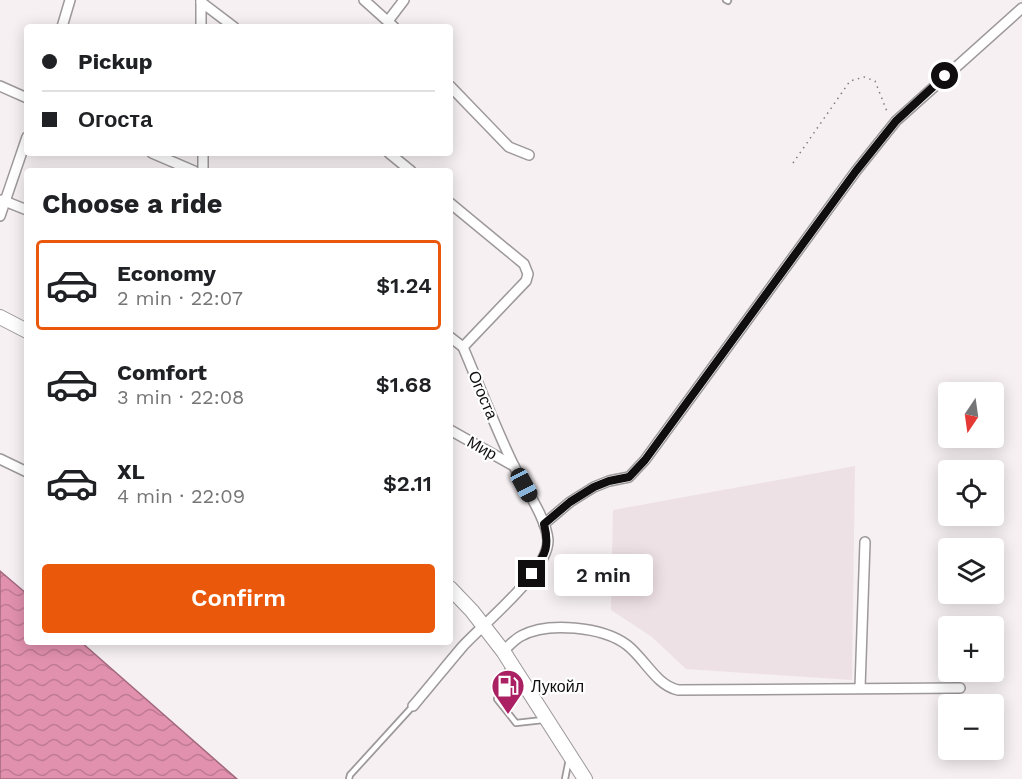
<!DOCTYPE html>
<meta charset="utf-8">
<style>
:root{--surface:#fff;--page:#f2f2f2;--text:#202124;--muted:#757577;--line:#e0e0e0;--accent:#ea580c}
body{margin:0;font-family:"Work Sans",sans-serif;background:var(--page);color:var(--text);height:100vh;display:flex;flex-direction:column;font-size:22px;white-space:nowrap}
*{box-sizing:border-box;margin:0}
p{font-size:20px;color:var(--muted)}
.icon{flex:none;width:33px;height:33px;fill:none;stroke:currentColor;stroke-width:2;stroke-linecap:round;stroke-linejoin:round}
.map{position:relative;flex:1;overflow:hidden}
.drawer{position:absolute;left:24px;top:168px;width:429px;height:477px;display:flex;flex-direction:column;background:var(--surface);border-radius:6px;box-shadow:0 3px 15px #0003}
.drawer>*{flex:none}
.guide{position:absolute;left:24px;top:24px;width:429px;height:132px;border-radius:6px;box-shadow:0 3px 15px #0003;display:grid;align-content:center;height:132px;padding:0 18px;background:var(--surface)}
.needle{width:39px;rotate:193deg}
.fabs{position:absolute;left:938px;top:382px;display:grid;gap:12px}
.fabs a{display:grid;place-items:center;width:66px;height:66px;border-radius:6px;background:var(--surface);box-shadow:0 3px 15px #0003;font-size:30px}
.end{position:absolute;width:27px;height:27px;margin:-14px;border:8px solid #100e0e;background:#fff;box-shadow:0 0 0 3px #fff}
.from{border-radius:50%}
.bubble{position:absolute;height:42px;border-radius:6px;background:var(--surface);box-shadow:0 3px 15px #0003;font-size:20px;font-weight:600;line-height:42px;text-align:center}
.car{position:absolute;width:18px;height:36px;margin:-18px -9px;border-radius:8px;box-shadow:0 0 4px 2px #0007;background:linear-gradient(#222 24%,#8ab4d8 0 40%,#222 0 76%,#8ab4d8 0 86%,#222 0)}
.guide b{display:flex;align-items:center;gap:21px;height:57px;font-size:22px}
.guide b+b{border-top:2px solid var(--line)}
.guide i{width:15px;height:15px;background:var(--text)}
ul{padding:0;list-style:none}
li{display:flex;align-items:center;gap:18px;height:90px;margin:0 12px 9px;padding:0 6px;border:3px solid transparent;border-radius:6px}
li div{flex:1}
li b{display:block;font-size:22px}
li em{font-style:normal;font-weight:600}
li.on{border-color:var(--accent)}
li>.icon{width:54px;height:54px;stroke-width:1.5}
h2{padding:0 18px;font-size:27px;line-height:72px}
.button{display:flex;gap:12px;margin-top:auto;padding:12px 18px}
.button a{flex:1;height:69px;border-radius:6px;background:var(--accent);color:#fff;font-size:24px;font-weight:600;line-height:69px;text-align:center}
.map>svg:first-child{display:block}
.built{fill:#eee1e5}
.water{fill:url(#water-waves);stroke:#a2697d;stroke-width:1.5}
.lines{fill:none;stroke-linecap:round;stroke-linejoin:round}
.service-casing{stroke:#9d9899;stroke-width:8}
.minor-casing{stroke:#9d9899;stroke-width:12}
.secondary-casing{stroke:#9d9899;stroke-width:16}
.path{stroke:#807c7d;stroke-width:1.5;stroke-dasharray:1.5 4.5;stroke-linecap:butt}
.service{stroke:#fff;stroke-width:4.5}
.minor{stroke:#fff;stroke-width:9}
.secondary{stroke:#fff;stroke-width:14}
.route{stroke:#100e0e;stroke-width:8}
.labels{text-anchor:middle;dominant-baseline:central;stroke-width:4.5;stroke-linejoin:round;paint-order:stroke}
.street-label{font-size:16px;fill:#100e0e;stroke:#fff}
.poi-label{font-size:16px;fill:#100e0e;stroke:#fff;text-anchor:start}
</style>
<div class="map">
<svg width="1022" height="779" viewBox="0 0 1022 779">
<defs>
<pattern id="water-waves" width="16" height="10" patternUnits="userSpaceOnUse" patternTransform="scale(1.5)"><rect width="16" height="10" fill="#e190ad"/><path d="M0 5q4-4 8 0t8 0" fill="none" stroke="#c07b94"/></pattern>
</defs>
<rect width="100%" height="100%" fill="#f6f0f2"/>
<!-- built -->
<path class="built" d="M855,466L852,680L686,669L652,637L611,610L613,510Z"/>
<!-- water -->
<path class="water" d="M0,571L27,594V642H81L237,779H0Z"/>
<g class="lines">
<defs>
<g id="service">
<path d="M726,0L728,1"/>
<path d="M510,665L497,699L516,723L543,720"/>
<path d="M349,779L350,775L413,706"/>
<path d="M565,779L569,759"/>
</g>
<g id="minor">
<path d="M201,0V27"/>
<path d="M364,0L394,27"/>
<path d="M201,2L234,27"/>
<path d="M388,21L404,0"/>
<path d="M62,27L70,0"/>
<path d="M0,86L27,98"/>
<path d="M450,86L509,147L529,155"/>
<path d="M152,153L194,171"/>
<path d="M203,153V171"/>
<path d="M389,153L411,171"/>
<path d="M2,200L27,210"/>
<path d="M450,203L524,264L528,274L526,281L463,347"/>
<path d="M0,216L27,137"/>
<path d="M450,430L514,466"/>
<path d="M0,459L27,472"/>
<path d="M544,524L570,502L594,487L609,481L629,477L645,460L856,171L896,121L1022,8"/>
<path d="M503,651C509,646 515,639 521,636C548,621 603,627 627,645C645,659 656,685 678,690L960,688"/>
<path d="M860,688L865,542"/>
<path d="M413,706C430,686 446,666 463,646C483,624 549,571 548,540C546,517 524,487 514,466C495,427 480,387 463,347L450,337"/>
</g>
<g id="secondary">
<path d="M0,317L27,331"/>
<path d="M450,588L472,611L503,651L585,779"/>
</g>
</defs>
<!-- service casing -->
<use href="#service" class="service-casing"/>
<!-- minor casing -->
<use href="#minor" class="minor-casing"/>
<!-- secondary casing -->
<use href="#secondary" class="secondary-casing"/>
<!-- path -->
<path class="path" d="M793,163L850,81L864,77L875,81L888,114"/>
<!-- service -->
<use href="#service" class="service"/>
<!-- minor -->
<use href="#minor" class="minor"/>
<!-- secondary -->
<use href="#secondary" class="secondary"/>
</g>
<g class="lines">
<!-- route -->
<path class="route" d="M532,574C545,554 550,548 544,524L570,502L594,487L609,481L629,477L645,460L856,171L896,121L945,76"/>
</g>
<!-- icons -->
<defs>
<symbol id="fuel-pin" viewBox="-11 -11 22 30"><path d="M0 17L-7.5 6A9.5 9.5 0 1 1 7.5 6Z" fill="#aa2063" stroke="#fff"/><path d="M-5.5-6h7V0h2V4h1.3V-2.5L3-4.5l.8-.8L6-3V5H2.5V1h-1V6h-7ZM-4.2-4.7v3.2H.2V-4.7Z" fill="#fff"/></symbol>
</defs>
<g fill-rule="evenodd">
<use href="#fuel-pin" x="489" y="667" width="38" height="52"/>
</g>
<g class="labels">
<!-- street labels -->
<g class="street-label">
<text transform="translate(483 395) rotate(67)">Огоста</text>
<text transform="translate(482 448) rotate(29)">Мир</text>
</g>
<!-- poi labels -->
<g class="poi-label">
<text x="531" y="686">Лукойл</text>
</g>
</g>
</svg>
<div class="fabs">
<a><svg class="needle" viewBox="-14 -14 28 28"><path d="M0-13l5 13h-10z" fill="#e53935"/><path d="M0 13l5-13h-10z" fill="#757577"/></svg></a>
<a><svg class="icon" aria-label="locate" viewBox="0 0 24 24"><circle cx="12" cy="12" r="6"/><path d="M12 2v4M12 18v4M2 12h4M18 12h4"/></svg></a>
<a><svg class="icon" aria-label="layers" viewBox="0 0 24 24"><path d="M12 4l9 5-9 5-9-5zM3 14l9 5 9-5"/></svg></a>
<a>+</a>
<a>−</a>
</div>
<i class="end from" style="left:945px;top:76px"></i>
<i class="end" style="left:532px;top:574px"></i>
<div class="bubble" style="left:554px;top:554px;width:99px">2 min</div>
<i class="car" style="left:524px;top:485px;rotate:152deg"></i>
<div class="guide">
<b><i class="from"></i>Pickup</b>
<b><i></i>Огоста</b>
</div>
<section class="drawer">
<h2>Choose a ride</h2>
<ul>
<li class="on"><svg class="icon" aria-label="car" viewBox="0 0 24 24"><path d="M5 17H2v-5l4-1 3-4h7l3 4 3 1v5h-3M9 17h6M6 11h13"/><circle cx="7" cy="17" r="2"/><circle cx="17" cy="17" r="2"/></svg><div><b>Economy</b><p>2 min · 22:07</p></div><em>$1.24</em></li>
<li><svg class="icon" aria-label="car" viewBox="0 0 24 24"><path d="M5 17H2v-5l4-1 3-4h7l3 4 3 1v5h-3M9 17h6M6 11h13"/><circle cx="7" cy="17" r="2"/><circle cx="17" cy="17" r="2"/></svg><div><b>Comfort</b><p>3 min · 22:08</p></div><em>$1.68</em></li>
<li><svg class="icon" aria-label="car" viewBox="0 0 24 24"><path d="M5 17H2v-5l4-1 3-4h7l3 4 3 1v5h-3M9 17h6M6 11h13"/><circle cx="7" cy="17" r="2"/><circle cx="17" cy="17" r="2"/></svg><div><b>XL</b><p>4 min · 22:09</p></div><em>$2.11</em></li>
</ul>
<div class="button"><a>Confirm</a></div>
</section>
</div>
